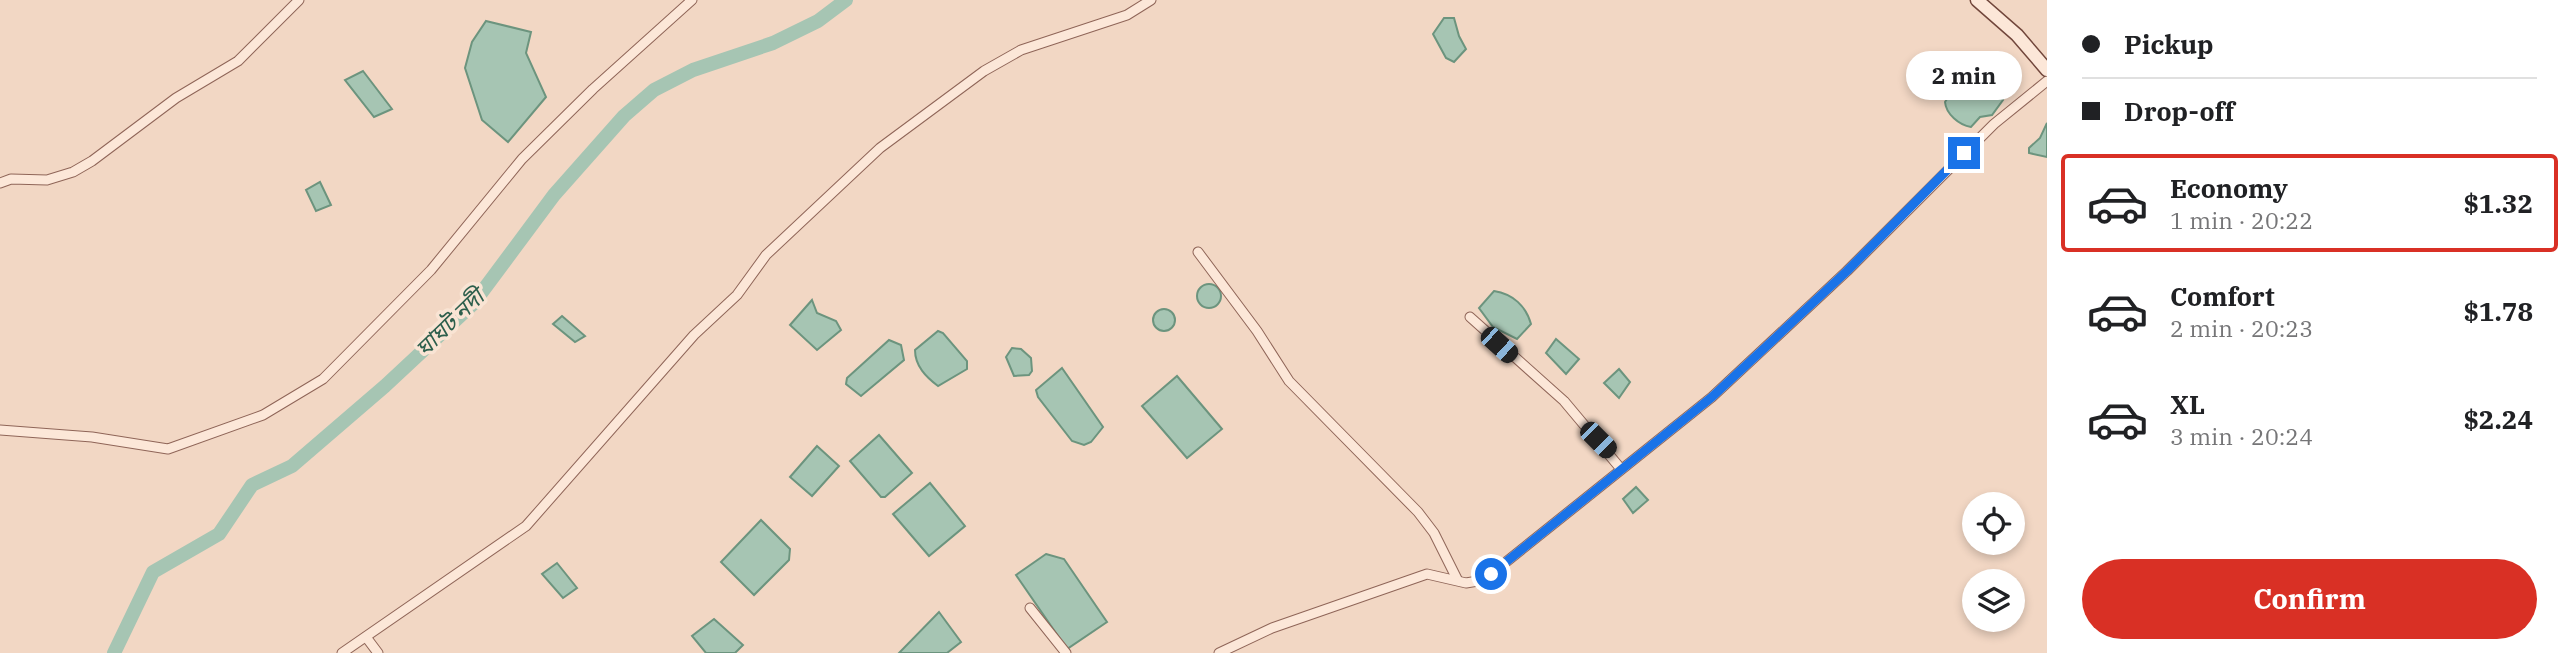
<!DOCTYPE html>
<meta charset="utf-8">
<style>
:root{--surface:#fff;--page:#f2f2f2;--text:#202124;--muted:#757577;--line:#e0e0e0;--accent:#d93025}
body{margin:0;font-family:"IBM Plex Serif","Noto Sans Bengali",serif;background:var(--page);color:var(--text);height:100vh;display:flex;flex-direction:column;font-size:26px;white-space:nowrap}
*{box-sizing:border-box;margin:0}
p{font-size:23px;color:var(--muted)}
.icon{flex:none;width:38px;height:38px;fill:none;stroke:currentColor;stroke-width:2;stroke-linecap:round;stroke-linejoin:round}
.map{position:relative;flex:1;overflow:hidden}
.panel{display:flex;flex-direction:column;background:var(--surface);width:525px}
.panel>*{flex:none}
.guide{display:grid;align-content:center;height:154px;padding:0 35px;background:var(--surface)}
.buttons{position:absolute;left:1962px;top:492px;display:grid;gap:14px}
.buttons a{display:grid;place-items:center;width:63px;height:63px;border-radius:50%;background:var(--surface);box-shadow:0 4px 10px #0003;font-size:35px}
.end{position:absolute;width:32px;height:32px;margin:-16px;border:9px solid #1a73e8;background:#fff;box-shadow:0 0 0 4px #fff}
.from{border-radius:50%}
.bubble{position:absolute;height:49px;border-radius:24px;background:var(--surface);box-shadow:0 4px 10px #0003;font-size:23px;font-weight:700;line-height:49px;text-align:center}
.car{position:absolute;width:21px;height:42px;margin:-21px -10px;border-radius:9px;box-shadow:0 0 5px 2px #0007;background:linear-gradient(#222 24%,#8ab4d8 0 40%,#222 0 76%,#8ab4d8 0 86%,#222 0)}
.guide b{display:flex;align-items:center;gap:24px;height:66px;font-size:26px}
.guide b+b{border-top:2px solid var(--line)}
.guide i{width:18px;height:18px;background:var(--text)}
ul{padding:0;list-style:none}
li{display:flex;align-items:center;gap:21px;height:98px;margin:0 14px 10px;padding:0 21px;border:4px solid transparent;border-radius:7px}
li div{flex:1}
li b{display:block;font-size:26px}
li em{font-style:normal;font-weight:700}
li.current{border-color:var(--accent)}
li>.icon{width:63px;height:63px;stroke-width:1.5}
.primary-button{display:flex;gap:14px;margin-top:auto;padding:14px 35px}
.primary-button a{flex:1;height:80px;border-radius:42px;background:var(--accent);color:#fff;font-size:28px;font-weight:700;line-height:80px;text-align:center}
main{display:flex;flex:1;min-height:0}
.map>svg:first-child{display:block}
.water{fill:#a6c5b3;stroke:#6c947e;stroke-width:2}
.lines{fill:none;stroke-linecap:round;stroke-linejoin:round}
.river{stroke:#a6c5b3;stroke-width:14}
.street-casing{stroke:#8f6558;stroke-width:11}
.secondary-casing{stroke:#71463b;stroke-width:15}
.street{stroke:#fce7d8;stroke-width:9}
.secondary{stroke:#fce7d8;stroke-width:12}
.route{stroke:#1a73e8;stroke-width:9}
.labels{text-anchor:middle;dominant-baseline:central;stroke-width:7;stroke-linejoin:round;paint-order:stroke}
.water-label{font-size:23px;font-style:italic;fill:#2c5e4c;stroke:#f9e4d4}
</style>
<main>
<div class="map">
<svg width="2047" height="653" viewBox="0 0 2047 653">
<rect width="100%" height="100%" fill="#f2d7c4"/>
<!-- water -->
<g class="water">
<path d="M1444,18H1454L1459,36L1466,49L1454,62L1446,58L1433,34Z"/>
<path d="M486,21L531,32L526,53L546,97L508,142L482,120L465,68L472,42Z"/>
<path d="M363,71L392,109L374,117L345,80Z"/>
<path d="M1974,80L1992,85L2003,100L1992,115L1980,117L1971,127C1959,125 1946,114 1945,102L1957,84Z"/>
<path d="M2047,123V157L2029,153V148L2040,138Z"/>
<path d="M320,182L331,205L316,211L306,190Z"/>
<circle cx="1209" cy="296" r="12"/>
<path d="M1494,291C1513,294 1526,306 1531,324L1517,339L1493,327L1479,308Z"/>
<path d="M812,300L817,313L836,321L841,330L817,350L790,325Z"/>
<circle cx="1164" cy="320" r="11"/>
<path d="M562,316L585,336L575,342L553,324Z"/>
<path d="M938,331L943,333L967,361V369L938,386C926,377 915,366 915,350Z"/>
<path d="M1556,339L1579,359L1566,374L1546,353Z"/>
<path d="M889,340L901,345L904,360L861,396L846,384L847,378Z"/>
<path d="M1012,348L1021,349L1031,358L1032,371L1029,375L1014,376L1006,357Z"/>
<path d="M1062,368L1103,427L1091,442L1084,445L1072,441L1038,397L1036,390Z"/>
<path d="M1619,369L1630,382L1619,398L1604,383Z"/>
<path d="M1177,376L1222,429L1187,458L1142,406Z"/>
<path d="M879,435L912,473L885,497H881L850,461Z"/>
<path d="M817,446L839,466L812,496L790,477Z"/>
<path d="M930,483L965,526L929,556L893,514Z"/>
<path d="M1636,487L1648,500L1633,513L1623,499Z"/>
<path d="M761,520L790,549L789,560L754,595L721,562Z"/>
<path d="M1046,554L1064,559L1107,622L1067,649L1016,575Z"/>
<path d="M557,563L577,588L563,598L542,574Z"/>
<path d="M939,612L961,642L947,653H899Z"/>
<path d="M714,619L743,645L735,653H706L692,636Z"/>
</g>
<g class="lines">
<!-- river -->
<path class="river" d="M114,653L153,572L219,534L252,485L292,466L385,386L473,304L554,195L624,116L654,90L693,70L773,43L818,21L846,0"/>
<defs>
<g id="street">
<path d="M0,183L11,179L47,180L73,172L92,161L176,98L238,61L299,0"/>
<path d="M1198,252L1257,331L1289,381L1418,512L1434,533L1457,579"/>
<path d="M1470,317L1564,401L1621,469"/>
<path d="M0,430L92,437L168,449L263,415L323,379L431,270L522,159L593,89L692,0"/>
<path d="M1030,608L1066,653"/>
<path d="M366,637L378,653"/>
<path d="M342,653L526,526L694,335L737,295L766,255L880,148L984,71L1021,50L1127,15L1151,0"/>
<path d="M1219,653L1272,628L1427,574L1466,583L1478,581L1491,574L1712,397L1847,271L1994,124L2047,81"/>
</g>
<path id="secondary" d="M1977,0L2017,35L2047,70"/>
</defs>
<!-- street casing -->
<use href="#street" class="street-casing"/>
<!-- secondary casing -->
<use href="#secondary" class="secondary-casing"/>
<!-- street -->
<use href="#street" class="street"/>
<!-- secondary -->
<use href="#secondary" class="secondary"/>
</g>
<g class="lines">
<!-- route -->
<path class="route" d="M1491,574L1712,397L1847,271L1964,153"/>
</g>
<g class="labels">
<!-- water labels -->
<g class="water-label">
<text transform="translate(449 322) rotate(-44)">ঘাঘট নদী</text>
</g>
</g>
</svg>
<div class="buttons">
<a><svg class="icon" aria-label="locate" viewBox="0 0 24 24"><circle cx="12" cy="12" r="6"/><path d="M12 2v4M12 18v4M2 12h4M18 12h4"/></svg></a>
<a><svg class="icon" aria-label="layers" viewBox="0 0 24 24"><path d="M12 4l9 5-9 5-9-5zM3 14l9 5 9-5"/></svg></a>
</div>
<i class="end from" style="left:1491px;top:574px"></i>
<i class="end" style="left:1964px;top:153px"></i>
<div class="bubble" style="left:1906px;top:51px;width:116px">2 min</div>
<i class="car" style="left:1499px;top:345px;rotate:132deg"></i>
<i class="car" style="left:1598px;top:440px;rotate:135deg"></i>
</div>
<section class="panel">
<div class="guide">
<b><i class="from"></i>Pickup</b>
<b><i></i>Drop-off</b>
</div>
<ul>
<li class="current"><svg class="icon" aria-label="car" viewBox="0 0 24 24"><path d="M5 17H2v-5l4-1 3-4h7l3 4 3 1v5h-3M9 17h6M6 11h13"/><circle cx="7" cy="17" r="2"/><circle cx="17" cy="17" r="2"/></svg><div><b>Economy</b><p>1 min · 20:22</p></div><em>$1.32</em></li>
<li><svg class="icon" aria-label="car" viewBox="0 0 24 24"><path d="M5 17H2v-5l4-1 3-4h7l3 4 3 1v5h-3M9 17h6M6 11h13"/><circle cx="7" cy="17" r="2"/><circle cx="17" cy="17" r="2"/></svg><div><b>Comfort</b><p>2 min · 20:23</p></div><em>$1.78</em></li>
<li><svg class="icon" aria-label="car" viewBox="0 0 24 24"><path d="M5 17H2v-5l4-1 3-4h7l3 4 3 1v5h-3M9 17h6M6 11h13"/><circle cx="7" cy="17" r="2"/><circle cx="17" cy="17" r="2"/></svg><div><b>XL</b><p>3 min · 20:24</p></div><em>$2.24</em></li>
</ul>
<div class="primary-button"><a>Confirm</a></div>
</section>
</main>
